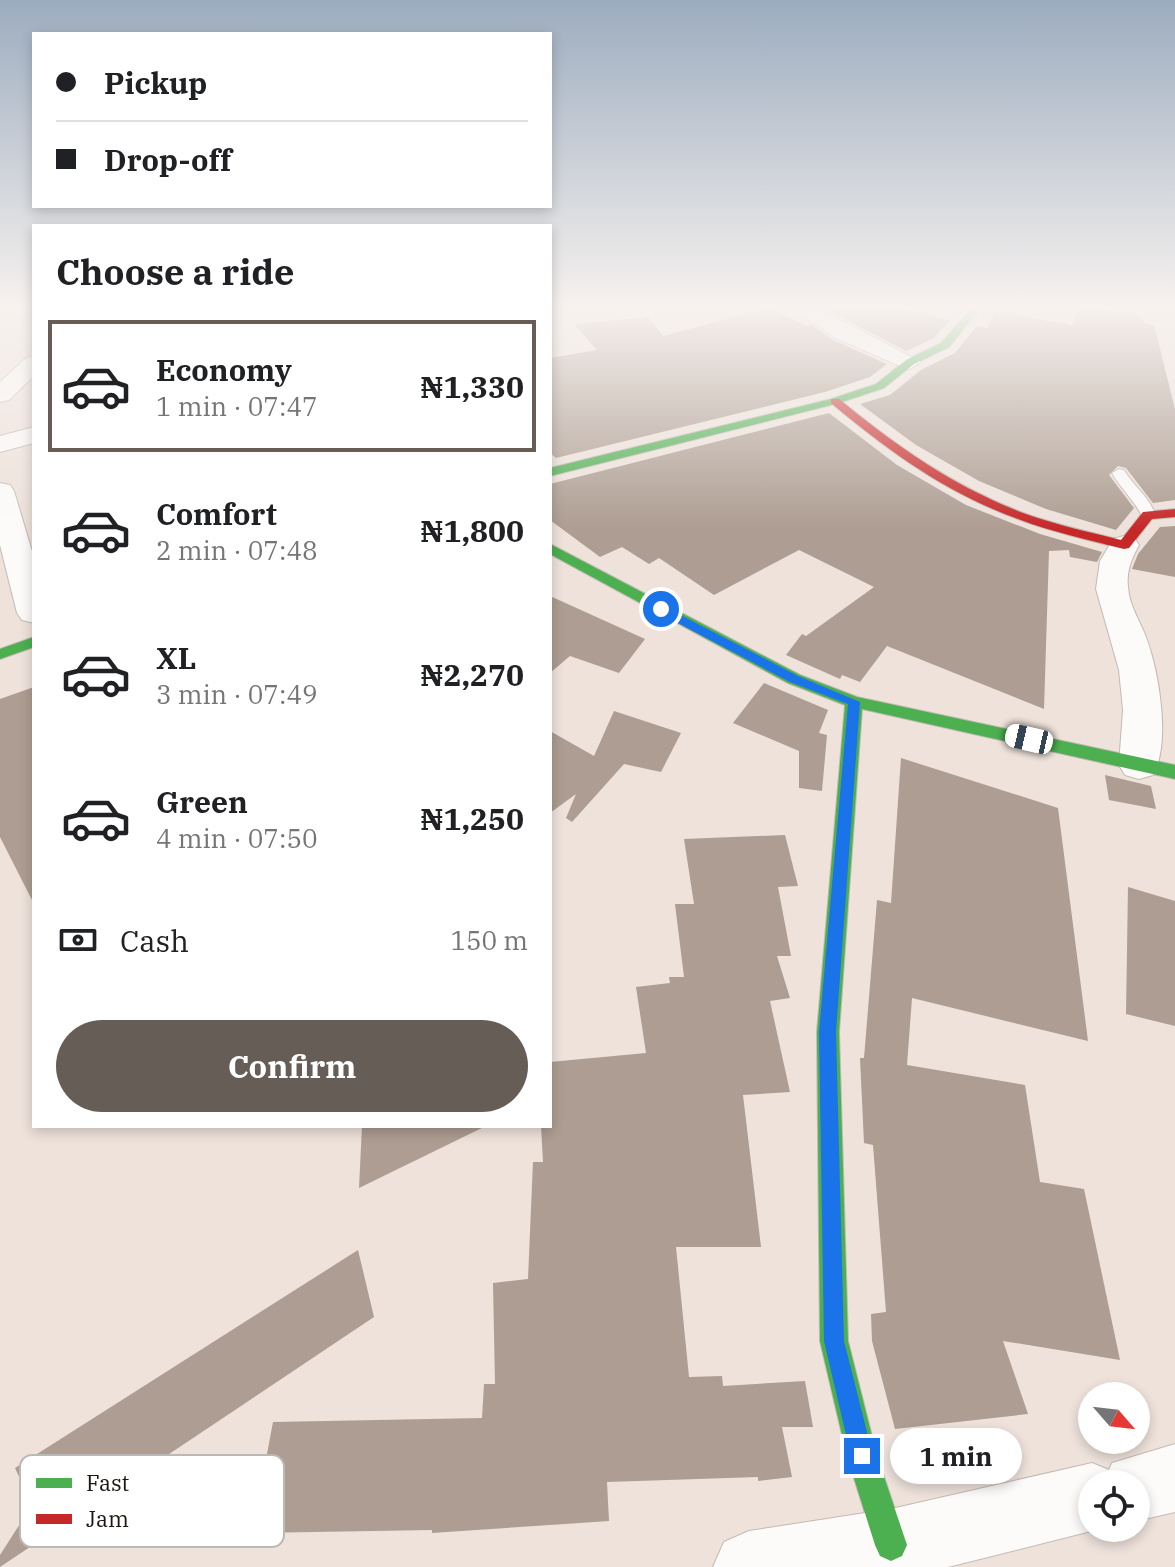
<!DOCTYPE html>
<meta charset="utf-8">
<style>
:root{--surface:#fff;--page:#f6f6f6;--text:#202124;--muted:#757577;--line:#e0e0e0;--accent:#665d57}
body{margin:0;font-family:"IBM Plex Serif",serif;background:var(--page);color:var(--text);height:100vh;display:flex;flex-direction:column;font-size:30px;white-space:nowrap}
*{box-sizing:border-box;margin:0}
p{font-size:26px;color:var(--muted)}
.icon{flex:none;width:44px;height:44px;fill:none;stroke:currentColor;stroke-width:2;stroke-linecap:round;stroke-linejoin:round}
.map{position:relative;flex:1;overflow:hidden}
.drawer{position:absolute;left:32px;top:224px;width:520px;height:904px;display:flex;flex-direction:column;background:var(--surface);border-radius:0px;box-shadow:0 4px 12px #0003}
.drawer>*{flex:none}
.top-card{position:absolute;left:32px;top:32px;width:520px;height:176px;border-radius:0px;box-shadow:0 4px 12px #0003;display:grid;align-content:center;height:176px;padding:0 24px;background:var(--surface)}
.needle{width:52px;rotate:118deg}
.buttons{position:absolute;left:1078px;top:1382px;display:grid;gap:16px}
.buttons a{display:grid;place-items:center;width:72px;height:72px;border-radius:50%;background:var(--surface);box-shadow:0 4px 12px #0003;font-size:40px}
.end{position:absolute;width:36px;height:36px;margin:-18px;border:10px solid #1a73e8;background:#fff;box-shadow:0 0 0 4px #fff}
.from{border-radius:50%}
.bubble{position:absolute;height:56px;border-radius:28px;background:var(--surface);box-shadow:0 4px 12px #0003;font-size:26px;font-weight:700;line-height:56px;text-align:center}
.car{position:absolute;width:24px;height:48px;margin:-24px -12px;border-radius:10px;box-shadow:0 0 6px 2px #0007;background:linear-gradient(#fff 24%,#345 0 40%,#fff 0 76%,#345 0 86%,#fff 0)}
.top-card b{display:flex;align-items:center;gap:28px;height:76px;font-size:30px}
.top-card b+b{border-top:2px solid var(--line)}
.top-card i{width:20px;height:20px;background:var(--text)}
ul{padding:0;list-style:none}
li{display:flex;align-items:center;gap:24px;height:132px;margin:0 16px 12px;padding:0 8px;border:4px solid transparent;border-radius:0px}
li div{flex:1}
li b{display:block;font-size:30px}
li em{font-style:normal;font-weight:700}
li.selected{border-color:var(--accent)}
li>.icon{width:72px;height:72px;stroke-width:1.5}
h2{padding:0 24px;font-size:36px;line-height:96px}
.pay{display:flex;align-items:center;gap:20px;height:88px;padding:0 24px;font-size:30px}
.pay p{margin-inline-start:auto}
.cta{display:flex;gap:16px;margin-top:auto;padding:16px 24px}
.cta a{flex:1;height:92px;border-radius:48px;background:var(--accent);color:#fff;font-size:32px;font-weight:700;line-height:92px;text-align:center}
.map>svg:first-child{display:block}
.building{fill:#ad9d92}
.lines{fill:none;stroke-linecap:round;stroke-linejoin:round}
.lane-casing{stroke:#c4bab4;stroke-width:2}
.street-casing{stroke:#c4bab4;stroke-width:2}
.fast-casing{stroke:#c4bab4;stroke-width:2}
.jam-casing{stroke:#c4bab4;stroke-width:2}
.lane{fill:#fcfbfa;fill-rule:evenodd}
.street{fill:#fcfbfa;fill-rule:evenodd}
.fast{fill:#4caf50;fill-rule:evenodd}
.jam{fill:#c62828;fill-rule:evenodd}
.route{fill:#1a73e8}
.key{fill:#fff;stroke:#bbb9b7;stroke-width:2}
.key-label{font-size:22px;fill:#1c1510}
</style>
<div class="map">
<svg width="1175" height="1567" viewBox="0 0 1175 1567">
<rect width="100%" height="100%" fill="#eee2db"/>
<!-- building -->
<g class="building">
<path d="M760,310H775L809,327L811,324L833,340L887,364L870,377L825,392L556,458L550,453V358L597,350L574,324L648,317L663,336Z"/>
<path d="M828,310H903L950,320L934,338L906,351Z"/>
<path d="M1077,310L1134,312L1146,324L1154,325L1175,409V500L1153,503L1126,468L1118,466L1109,475L1134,508L1116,530L1046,509L979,481L916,445L860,404L890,395L921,370L955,353L977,326L987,328L995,312L1072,325Z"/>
<path d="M829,413L897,465L966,505L1040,534L1102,552L1097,562L1070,557L1069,550L1049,551L1044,709L887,646L860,682L842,675L840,679L786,655L802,634L806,636L874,587L799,550L714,595L659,558L649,564L622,547L600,557L550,520V484Z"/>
<path d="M1175,526V577L1132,569L1138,554L1160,527Z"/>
<path d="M550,596L645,639L619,673L570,656L550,673Z"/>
<path d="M764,683L828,710L819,733L827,735L822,791L799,788V751L733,723Z"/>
<path d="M34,687V904L0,837V699Z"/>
<path d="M614,711L681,733L661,772L624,764L572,822L566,818L576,794L550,813V731L594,756Z"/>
<path d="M901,758L1058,808L1088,1041L912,998L907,1065L1025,1085L1040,1182L1084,1189L1120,1360L1003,1341L1028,1414L895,1429L872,1341L871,1314L886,1312L873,1145L864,1143L860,1058H864L877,900L891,903Z"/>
<path d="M1105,775L1151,786L1156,809L1109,800Z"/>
<path d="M785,835L798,886L778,887L791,956H777L790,998L770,1001L790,1092L743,1095L761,1247H676L689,1377L722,1376L723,1386L805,1381L813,1427H782L792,1477L758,1481V1477L607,1482L609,1521L432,1533V1530L252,1533L273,1422L482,1418L484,1384H495L493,1283L528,1279L533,1162H543L541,1126H550V1062L646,1053L636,987L670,983L669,977H684L675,904H694L684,839Z"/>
<path d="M1128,887L1175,901V1026L1126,1014Z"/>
<path d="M362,1126H486L359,1188Z"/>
<path d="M358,1250L374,1317L0,1567V1555L32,1505L15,1468Z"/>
</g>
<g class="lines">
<defs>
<path id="lane" d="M1119,469L1124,470C1134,487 1150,497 1155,515L1153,518H1143C1135,501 1122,490 1112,473Z"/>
<g id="street">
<path d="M550,310H564L550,317Z"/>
<path d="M796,310H821L921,362L910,369L902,367L834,337Z"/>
<path d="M34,356V376L9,400L0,402V382L26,358Z"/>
<path d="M34,427V443L0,452V436Z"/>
<path d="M0,483L10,485L14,491L34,558V623L22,620L17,613L0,545Z"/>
<path d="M1124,536L1135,539L1139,545C1132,558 1126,571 1128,587C1129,606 1141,622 1147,640C1159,673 1171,743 1153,775L1139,779L1125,775L1119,765L1123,710L1119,670L1096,589L1100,561L1113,539Z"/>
<path d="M1175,1444V1512L1136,1521V1484H1092V1528H1103L948,1567H713L724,1542L749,1531L891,1509L1092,1463L1109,1470L1112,1463Z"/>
</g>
<g id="fast">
<path d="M970,310H979L949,347L914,364L884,388L839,403L550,476V468L831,399L876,384L906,360L941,343Z"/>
<path d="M550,544L800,675L857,697L1175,765V779L862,709L839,1032L848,1341L877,1456L907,1545L902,1556L891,1561L880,1556L875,1545L847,1456L820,1341L817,1032L845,705L788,683L550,554Z"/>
<path d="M34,637V647L0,659V649Z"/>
</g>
<path id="jam" d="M831,399H839C896,446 956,488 1026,514C1057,525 1089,532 1121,540L1143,512L1175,509V517L1152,519L1129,548L1124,549C1089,540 1052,532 1018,519C948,494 888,451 831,403Z"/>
</defs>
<!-- lane casing -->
<use href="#lane" class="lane-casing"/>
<!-- street casing -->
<use href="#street" class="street-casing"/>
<!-- fast casing -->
<use href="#fast" class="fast-casing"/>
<!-- jam casing -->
<use href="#jam" class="jam-casing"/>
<!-- lane -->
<use href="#lane" class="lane"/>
<!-- street -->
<use href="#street" class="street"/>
<!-- fast -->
<use href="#fast" class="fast"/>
<!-- jam -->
<use href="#jam" class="jam"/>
</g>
<!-- sky -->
<linearGradient id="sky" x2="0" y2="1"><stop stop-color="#9cacbf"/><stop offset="0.58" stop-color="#f7f2ef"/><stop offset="1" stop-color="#f7f2ef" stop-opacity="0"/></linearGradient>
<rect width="1175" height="530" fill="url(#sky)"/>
<!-- route -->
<path class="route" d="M657,607H665L798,676L860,702L836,1032L844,1341L873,1456L870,1464L862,1467L855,1464L851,1456L824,1341L819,1032L848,704L790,682L657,612Z"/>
<!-- legend -->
<rect x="20" y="1455" width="264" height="92" rx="12" class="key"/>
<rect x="36" y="1478" width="36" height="10" fill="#4caf50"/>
<rect x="36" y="1514" width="36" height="10" fill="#c62828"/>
<g class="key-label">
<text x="86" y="1491">Fast</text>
<text x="86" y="1527">Jam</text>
</g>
</svg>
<div class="buttons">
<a><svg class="needle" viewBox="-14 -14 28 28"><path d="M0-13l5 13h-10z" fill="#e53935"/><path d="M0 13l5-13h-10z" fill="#757577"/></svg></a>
<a><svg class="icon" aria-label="locate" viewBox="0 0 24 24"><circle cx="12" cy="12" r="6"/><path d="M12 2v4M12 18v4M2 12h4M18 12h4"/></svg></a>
</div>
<i class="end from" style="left:661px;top:609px"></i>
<i class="end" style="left:862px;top:1456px"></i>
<div class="bubble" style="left:890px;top:1428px;width:132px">1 min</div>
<i class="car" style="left:1029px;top:739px;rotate:283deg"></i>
<div class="top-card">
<b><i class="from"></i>Pickup</b>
<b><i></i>Drop-off</b>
</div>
<section class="drawer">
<h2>Choose a ride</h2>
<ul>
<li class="selected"><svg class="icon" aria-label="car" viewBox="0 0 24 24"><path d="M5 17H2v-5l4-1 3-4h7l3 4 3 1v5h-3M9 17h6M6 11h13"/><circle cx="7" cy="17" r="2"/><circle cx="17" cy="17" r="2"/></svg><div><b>Economy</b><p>1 min · 07:47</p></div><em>₦1,330</em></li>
<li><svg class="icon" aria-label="car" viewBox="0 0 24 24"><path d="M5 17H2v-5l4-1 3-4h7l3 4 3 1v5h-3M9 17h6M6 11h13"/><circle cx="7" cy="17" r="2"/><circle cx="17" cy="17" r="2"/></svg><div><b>Comfort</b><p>2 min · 07:48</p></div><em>₦1,800</em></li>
<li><svg class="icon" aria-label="car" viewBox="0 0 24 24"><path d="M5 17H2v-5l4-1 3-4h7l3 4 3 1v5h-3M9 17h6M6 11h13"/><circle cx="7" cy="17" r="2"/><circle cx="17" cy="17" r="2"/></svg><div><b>XL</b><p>3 min · 07:49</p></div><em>₦2,270</em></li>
<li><svg class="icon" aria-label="car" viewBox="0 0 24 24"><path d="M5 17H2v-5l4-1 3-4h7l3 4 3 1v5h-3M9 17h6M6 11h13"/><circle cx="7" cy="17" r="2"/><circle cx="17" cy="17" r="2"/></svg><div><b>Green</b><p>4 min · 07:50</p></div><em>₦1,250</em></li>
</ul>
<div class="pay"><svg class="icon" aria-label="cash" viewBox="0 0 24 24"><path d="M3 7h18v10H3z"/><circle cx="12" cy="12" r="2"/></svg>Cash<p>150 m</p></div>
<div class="cta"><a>Confirm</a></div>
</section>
</div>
